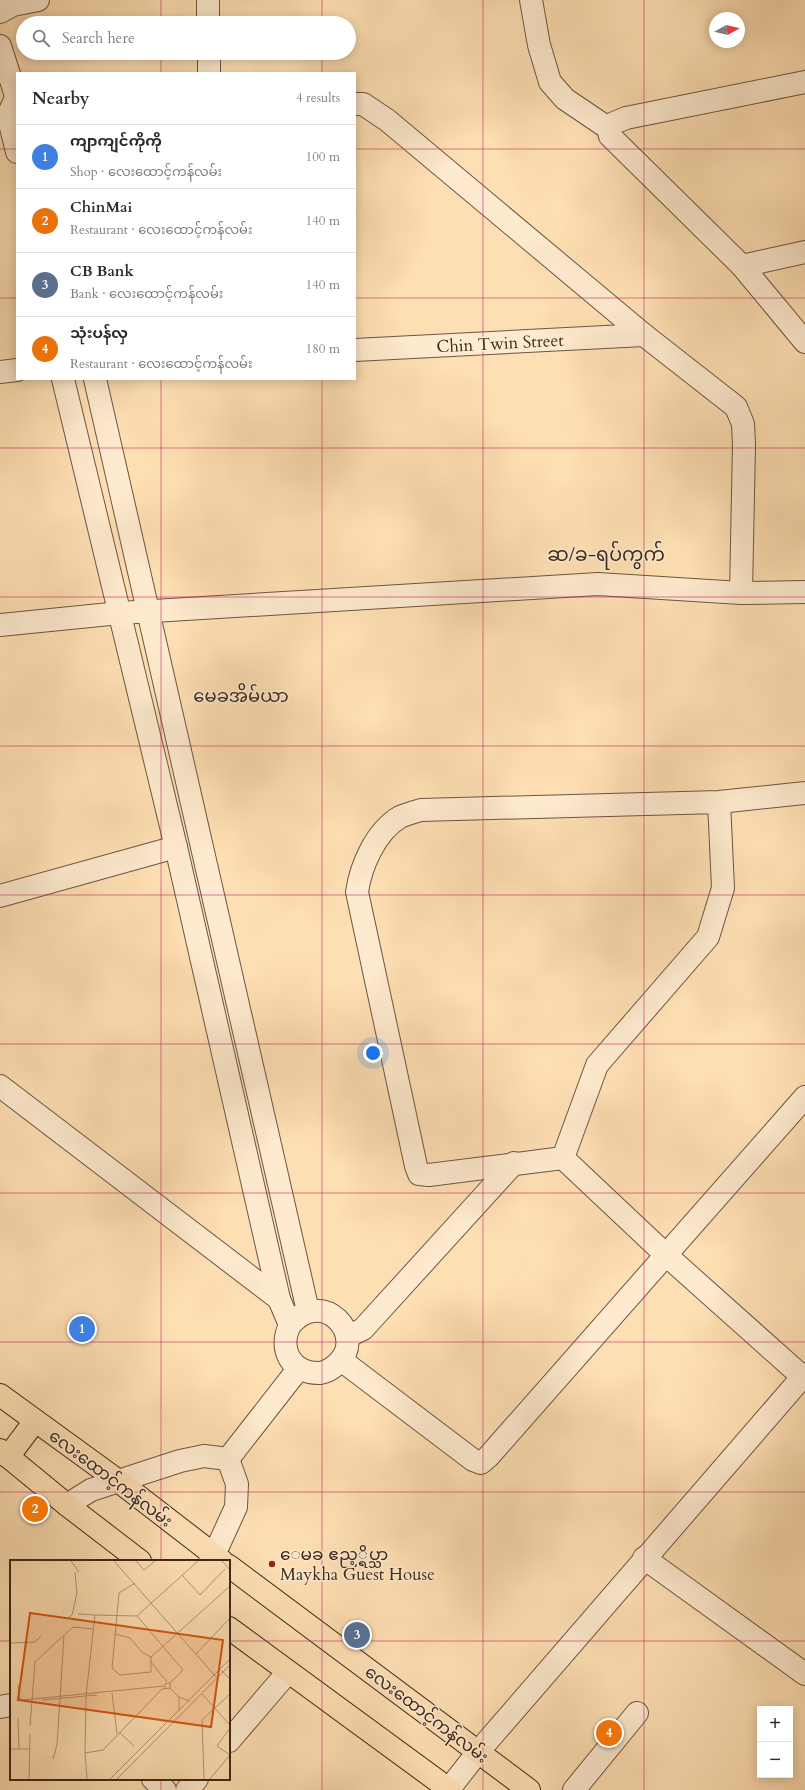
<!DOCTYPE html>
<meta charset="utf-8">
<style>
:root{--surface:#fff;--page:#f7f7f7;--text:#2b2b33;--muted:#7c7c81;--line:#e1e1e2;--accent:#0b8043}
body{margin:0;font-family:Cardo,"Noto Sans Myanmar",serif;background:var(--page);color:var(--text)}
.controls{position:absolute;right:12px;bottom:12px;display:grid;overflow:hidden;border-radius:0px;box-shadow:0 2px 10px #0003}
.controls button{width:36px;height:36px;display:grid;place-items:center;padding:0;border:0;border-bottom:1px solid var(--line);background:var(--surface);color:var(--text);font:20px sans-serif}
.compass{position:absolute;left:709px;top:12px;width:36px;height:36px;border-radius:50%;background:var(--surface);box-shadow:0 2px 10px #0003;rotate:82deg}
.you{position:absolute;left:373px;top:1053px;width:14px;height:14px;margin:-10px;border:3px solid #fff;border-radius:50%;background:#1a73e8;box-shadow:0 0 0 6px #1a73e833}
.badge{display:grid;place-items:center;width:26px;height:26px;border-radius:50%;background:var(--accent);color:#fff;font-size:13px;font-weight:700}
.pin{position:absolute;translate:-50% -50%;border:2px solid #fff;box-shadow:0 1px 4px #0006}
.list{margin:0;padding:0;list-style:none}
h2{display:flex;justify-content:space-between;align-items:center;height:52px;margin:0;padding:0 16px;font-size:17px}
h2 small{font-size:13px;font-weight:400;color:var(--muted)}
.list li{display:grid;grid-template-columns:26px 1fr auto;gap:12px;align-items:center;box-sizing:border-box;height:64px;padding:0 16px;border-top:1px solid var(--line)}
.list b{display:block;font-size:15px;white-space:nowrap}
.list p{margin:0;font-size:13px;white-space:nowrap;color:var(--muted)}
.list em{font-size:13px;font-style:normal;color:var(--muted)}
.icon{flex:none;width:22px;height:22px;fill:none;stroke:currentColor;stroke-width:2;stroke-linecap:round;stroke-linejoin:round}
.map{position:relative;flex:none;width:805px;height:1790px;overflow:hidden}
.search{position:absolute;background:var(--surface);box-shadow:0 2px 10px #0003;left:16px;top:16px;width:340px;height:44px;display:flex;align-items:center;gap:10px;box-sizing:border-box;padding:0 14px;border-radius:22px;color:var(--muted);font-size:15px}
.panel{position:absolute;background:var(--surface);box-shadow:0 2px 10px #0003;left:16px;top:72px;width:340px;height:308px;border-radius:0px}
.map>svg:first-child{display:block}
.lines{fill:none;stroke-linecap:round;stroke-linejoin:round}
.minor-casing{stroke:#6d5542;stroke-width:24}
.major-casing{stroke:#3d271c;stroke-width:24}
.minor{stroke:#feeace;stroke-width:22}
.major{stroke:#fedfb3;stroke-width:22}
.grid{fill:none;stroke:#c2185b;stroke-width:1;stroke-opacity:0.55}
.poi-dot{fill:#8f2418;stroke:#feeace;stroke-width:1.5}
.labels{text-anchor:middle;stroke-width:3;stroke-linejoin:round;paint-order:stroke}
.street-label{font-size:17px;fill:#3d271c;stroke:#feeace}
.poi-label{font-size:17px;fill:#3d271c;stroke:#feeace;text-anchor:start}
.neighbourhood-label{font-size:18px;fill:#3d271c;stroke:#feeace}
.quarter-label{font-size:19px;fill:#3d271c;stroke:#feeace}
.inset-road{fill:none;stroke:#b19577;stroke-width:1}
.view{fill:#d7540e;fill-opacity:0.15;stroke:#d7540e;stroke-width:2}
.inset-edge{fill:none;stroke:#3d271c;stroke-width:2}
</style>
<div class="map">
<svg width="805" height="1790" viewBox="0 0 805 1790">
<rect width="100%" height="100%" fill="#fedfb3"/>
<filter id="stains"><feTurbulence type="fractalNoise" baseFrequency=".005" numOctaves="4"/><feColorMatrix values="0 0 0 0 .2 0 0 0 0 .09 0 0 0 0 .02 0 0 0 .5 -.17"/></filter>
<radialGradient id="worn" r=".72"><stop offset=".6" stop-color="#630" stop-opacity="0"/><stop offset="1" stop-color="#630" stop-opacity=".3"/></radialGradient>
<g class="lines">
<defs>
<g id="minor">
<polyline points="208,0 208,23"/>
<polyline points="531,0 539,45 550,82 565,99 608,128 610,136 742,266"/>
<polyline points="0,12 13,5 38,0"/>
<polyline points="0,46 17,99"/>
<polyline points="209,53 209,73"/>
<polyline points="16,98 8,115 17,152"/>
<polyline points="355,104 363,104 387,120 644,335 736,407 743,424 744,445 741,593"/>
<polyline points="608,128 614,123 626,118 805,82"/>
<polyline points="805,252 742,266 805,342"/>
<polyline points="355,350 644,335"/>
<polyline points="0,372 17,370"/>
<polyline points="63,379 176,847 279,1299"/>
<polyline points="95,379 308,1311"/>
<polyline points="0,625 120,613 598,584 741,593 805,592"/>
<path d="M719 802 723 888 708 937 597 1065 563 1158 429 1175 419 1174 416 1166 357 892C361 865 376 831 400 817 407 814 414 812 421 810L719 802 805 793"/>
<polyline points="0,896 176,847"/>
<path d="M0 1086 279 1299 290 1325C278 1349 291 1374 320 1373 327 1372 333 1368 338 1363 367 1336 323 1286 290 1325"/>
<polyline points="563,1158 666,1255 805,1379"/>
<polyline points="347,1337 363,1329 514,1163"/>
<polyline points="341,1360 473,1460 481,1463 488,1457 805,1097"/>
<polyline points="228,1459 299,1368"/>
<polyline points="67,1505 91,1490 180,1461 204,1456 228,1459 237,1484 236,1507 214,1555 210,1561"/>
<polyline points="644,1558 805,1674"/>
<polyline points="0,1707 11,1705"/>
<polyline points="229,1741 288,1672"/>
<polyline points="153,1779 165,1790"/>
<polyline points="449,1789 478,1752 805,1374"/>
<polyline points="187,1790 197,1779"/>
<polyline points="574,1790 637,1713"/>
</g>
<g id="major">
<polyline points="0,1395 117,1480 222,1561"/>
<polyline points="0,1450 67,1505 140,1561"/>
<polyline points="8,1457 35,1421"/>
<polyline points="229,1566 529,1790"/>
<polyline points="229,1628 450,1790"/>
</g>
</defs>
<use href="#minor" class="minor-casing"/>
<use href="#major" class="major-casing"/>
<use href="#minor" class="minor"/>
<use href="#major" class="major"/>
</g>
<path class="grid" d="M161 0V23M322 0V23M483 0V1790M644 0V1790M161 53V73M322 53V73M0 149H17M355 149H805M0 298H17M355 298H805M161 379V1561M322 379V1790M0 448H805M0 597H805M0 746H805M0 895H805M0 1044H805M0 1193H805M0 1342H805M0 1492H805M0 1641H11M229 1641H805M161 1779V1790"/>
<circle class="poi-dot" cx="272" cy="1564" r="4"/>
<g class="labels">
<g class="street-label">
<text transform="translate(500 343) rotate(-3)" y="6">Chin Twin Street</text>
<text transform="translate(111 1478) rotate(37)" y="6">လေးထောင့်ကန်လမ်း</text>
<text transform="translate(427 1714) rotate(37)" y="6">လေးထောင့်ကန်လမ်း</text>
</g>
<g class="poi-label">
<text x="280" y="1560">ေမခ ဧည့္ရိပ္သာ<tspan x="280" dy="20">Maykha Guest House</tspan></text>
</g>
<g class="neighbourhood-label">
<text x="241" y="702">မေခအိမ်ယာ</text>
</g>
<g class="quarter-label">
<text x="606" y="561">ဆ/ခ-ရပ်ကွက်</text>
</g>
</g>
<g transform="translate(10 1560)">
<rect width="220" height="220" fill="#fedfb3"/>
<path class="inset-road" d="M61 1 69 12M104 1 206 117M126 1 134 10 145 1M212 1 220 10M172 15 190 35 215 9M68 54 85 55 76 136 75 193 77 219M85 55 127 56 173 110 160 123M127 56 188 1M58 58 62 55 67 33 65 12M105 74 120 78 132 92 141 97V112L110 115 102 108 109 33 125 23M0 83 25 82 31 76M186 94 220 58M141 97 220 26M141 102 157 122M211 110 220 119M8 125 9 138 12 140 154 126M160 128 169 137M102 133 107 174M192 134 220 165M32 140 87 135M169 151V137L180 141M8 158 9 189M20 166 25 102 63 67 83 69M109 172 124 186M0 189H19M75 193 93 190 152 129 160 128V123L155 124V128M43 199 47 185 54 75M19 219 20 174M100 219 220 99M107 219 220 105M194 219 192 160 220 134M200 219 220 195 207 186 220 168"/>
<path class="view" d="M20 53 213 80 201 167 8 140Z"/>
<rect width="220" height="220" class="inset-edge"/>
</g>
<rect width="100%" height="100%" filter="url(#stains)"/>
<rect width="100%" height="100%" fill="url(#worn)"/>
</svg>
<div class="controls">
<button>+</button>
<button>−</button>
</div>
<svg class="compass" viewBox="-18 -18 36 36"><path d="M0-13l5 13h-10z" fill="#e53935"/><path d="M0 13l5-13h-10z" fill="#7c7c81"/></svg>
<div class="you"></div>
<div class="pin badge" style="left:82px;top:1329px;background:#3f7fe0">1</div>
<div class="pin badge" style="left:35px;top:1509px;background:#e8710a">2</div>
<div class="pin badge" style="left:357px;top:1635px;background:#5c6f8a">3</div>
<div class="pin badge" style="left:609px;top:1733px;background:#e8710a">4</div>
<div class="search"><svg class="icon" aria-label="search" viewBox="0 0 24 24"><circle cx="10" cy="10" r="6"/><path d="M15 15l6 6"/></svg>Search here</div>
<section class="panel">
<h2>Nearby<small>4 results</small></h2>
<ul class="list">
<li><span class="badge" style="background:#3f7fe0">1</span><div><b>ကျာကျင်ကိုကို</b><p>Shop · လေးထောင့်ကန်လမ်း</p></div><em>100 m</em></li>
<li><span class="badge" style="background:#e8710a">2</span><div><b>ChinMai</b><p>Restaurant · လေးထောင့်ကန်လမ်း</p></div><em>140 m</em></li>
<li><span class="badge" style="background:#5c6f8a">3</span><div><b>CB Bank</b><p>Bank · လေးထောင့်ကန်လမ်း</p></div><em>140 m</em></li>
<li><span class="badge" style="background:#e8710a">4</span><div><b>သုံးပန်လှ</b><p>Restaurant · လေးထောင့်ကန်လမ်း</p></div><em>180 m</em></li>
</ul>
</section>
</div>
